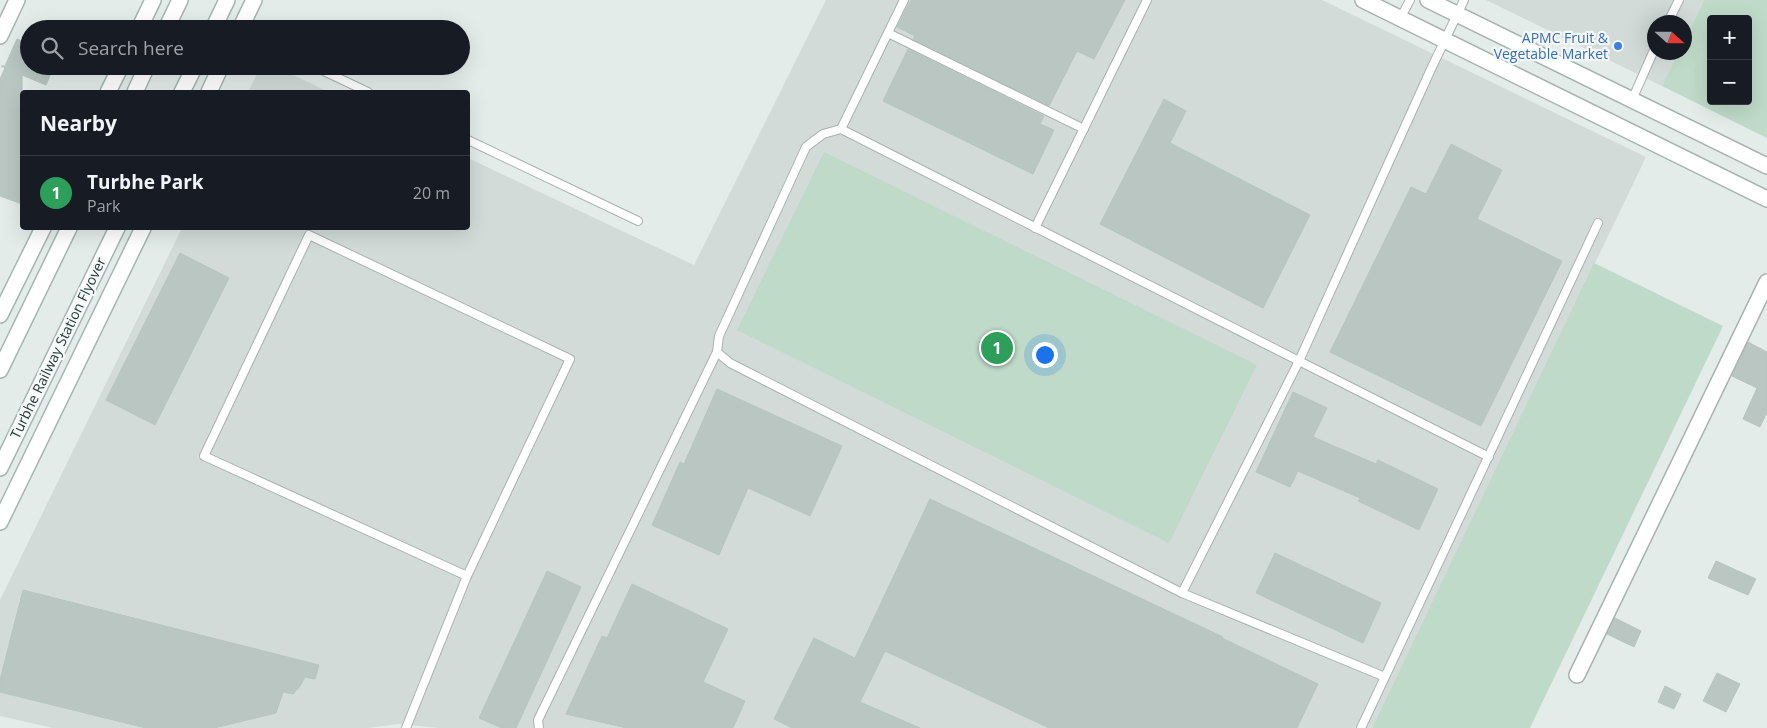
<!DOCTYPE html>
<meta charset="utf-8">
<style>
:root{--surface:#171b24;--page:#20242c;--text:#f1f3f6;--muted:#9ea1a6;--line:#363941;--accent:#0b8043}
body{margin:0;font-family:"Open Sans",sans-serif;background:var(--page);color:var(--text)}
.controls{position:absolute;right:15px;top:15px;display:grid;overflow:hidden;border-radius:5px;box-shadow:0 5px 20px #0002}
.controls button{width:45px;height:45px;display:grid;place-items:center;padding:0;border:0;border-bottom:1px solid var(--line);background:var(--surface);color:var(--text);font:25px sans-serif}
.compass{position:absolute;left:1647px;top:15px;width:45px;height:45px;border-radius:50%;background:var(--surface);box-shadow:0 5px 20px #0002;rotate:111deg}
.you{position:absolute;left:1044px;top:354px;width:18px;height:18px;margin:-12px;border:4px solid #fff;border-radius:50%;background:#1a73e8;box-shadow:0 0 0 8px #1a73e833}
.badge{display:grid;place-items:center;width:32px;height:32px;border-radius:50%;background:var(--accent);color:#fff;font-size:16px;font-weight:700}
.pin{position:absolute;translate:-50% -50%;border:2px solid #fff;box-shadow:0 1px 5px #0006}
.list{margin:0;padding:0;list-style:none}
h2{display:flex;justify-content:space-between;align-items:center;height:65px;margin:0;padding:0 20px;font-size:21px}
h2 small{font-size:16px;font-weight:400;color:var(--muted)}
.list li{display:grid;grid-template-columns:32px 1fr auto;gap:15px;align-items:center;box-sizing:border-box;height:75px;padding:0 20px;border-top:1px solid var(--line)}
.list b{display:block;font-size:19px;white-space:nowrap}
.list p{margin:0;font-size:16px;white-space:nowrap;color:var(--muted)}
.list em{font-size:16px;font-style:normal;color:var(--muted)}
.icon{flex:none;width:28px;height:28px;fill:none;stroke:currentColor;stroke-width:2;stroke-linecap:round;stroke-linejoin:round}
.map{position:relative;flex:none;width:1767px;height:728px;overflow:hidden}
.search{position:absolute;background:var(--surface);box-shadow:0 5px 20px #0002;left:20px;top:20px;width:450px;height:55px;display:flex;align-items:center;gap:12px;box-sizing:border-box;padding:0 18px;border-radius:28px;color:var(--muted);font-size:19px}
.panel{position:absolute;background:var(--surface);box-shadow:0 5px 20px #0002;left:20px;top:90px;width:450px;height:140px;border-radius:5px}
.map>svg:first-child{display:block}
.built{fill:#d2dbd8}
.green{fill:#bfdac9;fill-rule:evenodd}
.building{fill:#b9c6c2;stroke:#b7c5c0}
.lines{fill:none;stroke-linecap:round;stroke-linejoin:round}
.service-casing{stroke:#a7b3b0;stroke-width:10}
.minor-casing{stroke:#a7b3b0;stroke-width:18}
.tertiary-casing{stroke:#a7b3b0;stroke-width:18}
.secondary-casing{stroke:#a3b6b2;stroke-width:18}
.service{stroke:#fff;stroke-width:8}
.minor{stroke:#fff;stroke-width:15}
.tertiary{stroke:#fff;stroke-width:15}
.secondary{stroke:#fff;stroke-width:15}
.shop-dot{fill:#3f7fe0;stroke:#f4f9f7;stroke-width:2}
.labels{text-anchor:middle;stroke-width:4.5;stroke-linejoin:round;paint-order:stroke}
.shop-label{font-size:14px;fill:#366cbe;stroke:#f4f9f7;text-anchor:end}
.street-label{font-size:14px;fill:#253b38;stroke:#f4f9f7}
</style>
<div class="map">
<svg width="1767" height="728" viewBox="0 0 1767 728">
<rect width="100%" height="100%" fill="#e4ece9"/>
<g class="built">
<polygon points="826,0 1322,0 1646,157 1372,728 440,728 398,724 367,728 53,728 0,716 0,600 182,228 468,228 468,158 694,265"/>
<polygon points="1486,0 1704,0 1685,40 1684,22 1654,22 1654,52 1678,53 1662,86"/>
<polygon points="261,66 274,66 329,92 248,92"/>
</g>
<g class="green">
<path d="M1704 0H1767V138L1662 86 1678 53 1684 52 1685 40ZM1711 19H1748V101H1711Z"/>
<polygon points="824,152 1257,365 1169,543 737,330"/>
<polygon points="1594,263 1723,326 1530,728 1372,728"/>
</g>
<g class="building">
<polygon points="911,0 1125,0 1094,59 1077,51 1049,106 913,39 915,36 897,27"/>
<polygon points="17,39 29,44 29,66 54,66 46,85 22,75 22,204 0,196 0,79 5,68 1,66 5,66"/>
<polygon points="908,49 1044,116 1040,124 1054,130 1033,174 883,101"/>
<polygon points="1164,99 1186,111 1170,143 1310,215 1263,308 1100,224"/>
<polygon points="1451,144 1502,170 1477,219 1562,261 1481,426 1330,352 1411,187 1426,194"/>
<polygon points="180,253 229,278 155,425 106,400"/>
<polygon points="1748,342 1767,352 1767,412 1760,427 1743,419 1757,388 1732,376"/>
<polygon points="717,389 842,446 810,516 748,488 719,555 652,525 680,462 684,464"/>
<polygon points="1293,392 1327,408 1313,437 1376,464 1378,460 1438,489 1419,530 1358,501 1360,498 1298,471 1290,487 1256,472"/>
<polygon points="930,499 1223,637 1222,638 1318,684 1297,728 1049,728 885,651 860,702 920,728 792,728 774,719 814,638 855,658"/>
<polygon points="1275,553 1381,603 1363,643 1256,593"/>
<polygon points="1716,561 1756,579 1748,595 1708,578"/>
<polygon points="547,571 581,587 516,728 502,728 479,718"/>
<polygon points="632,584 728,629 703,682 745,701 733,728 627,728 566,714 602,636 607,638"/>
<polygon points="23,590 319,665 315,679 305,677 300,686 293,694 283,692 276,713 214,728 146,728 0,692 0,680"/>
<polygon points="1615,618 1641,631 1634,647 1607,634"/>
<polygon points="1717,673 1740,684 1726,712 1703,701"/>
<polygon points="1665,686 1681,694 1674,709 1658,702"/>
</g>
<g class="lines">
<defs>
<g id="service">
<polyline points="1464,0 1431,69 1299,361 1489,457"/>
<polyline points="1400,19 1410,0"/>
<polyline points="1668,22 1679,0"/>
<polyline points="888,33 1084,129"/>
<polyline points="313,66 368,92"/>
<polyline points="1632,100 1654,50"/>
<polygon points="841,129 1299,361 1182,593 730,363 717,352 719,336 806,147 823,134"/>
<polyline points="841,129 904,0"/>
<polyline points="468,140 638,221"/>
<polyline points="1035,228 1147,0"/>
<polyline points="1182,593 1385,677"/>
<polyline points="406,728 467,576 570,359 309,235 204,456 467,576"/>
<polyline points="539,728 538,720 717,352"/>
<polyline points="1361,728 1598,223"/>
</g>
<g id="minor">
<polyline points="0,36 17,0"/>
<polyline points="1577,675 1767,282"/>
</g>
<g id="tertiary">
<polyline points="1363,0 1767,199"/>
<polyline points="1428,0 1767,166"/>
</g>
<g id="secondary">
<polyline points="139,29 153,0"/>
<polyline points="166,29 180,0"/>
<polyline points="213,29 227,0"/>
<polyline points="240,29 254,0"/>
<polyline points="108,92 121,66"/>
<polyline points="135,92 147,66"/>
<polyline points="182,92 195,66"/>
<polyline points="209,92 221,66"/>
<polyline points="0,315 43,228"/>
<polyline points="0,370 69,228"/>
<polyline points="0,468 117,228"/>
<polyline points="0,522 143,228"/>
</g>
</defs>
<use href="#service" class="service-casing"/>
<use href="#minor" class="minor-casing"/>
<use href="#tertiary" class="tertiary-casing"/>
<use href="#secondary" class="secondary-casing"/>
<use href="#service" class="service"/>
<use href="#minor" class="minor"/>
<use href="#tertiary" class="tertiary"/>
<use href="#secondary" class="secondary"/>
</g>
<circle class="shop-dot" cx="1618" cy="46" r="5"/>
<g class="labels">
<g class="shop-label">
<text x="1608" y="43">APMC Fruit &amp;<tspan x="1608" dy="16">Vegetable Market</tspan></text>
</g>
<g class="street-label">
<text transform="translate(58 348) rotate(-64)" y="5">Turbhe Railway Station Flyover</text>
</g>
</g>
</svg>
<div class="controls">
<button>+</button>
<button>−</button>
</div>
<svg class="compass" viewBox="-18 -18 36 36"><path d="M0-13l5 13h-10z" fill="#e53935"/><path d="M0 13l5-13h-10z" fill="#9ea1a6"/></svg>
<div class="you"></div>
<div class="pin badge" style="left:997px;top:348px;background:#2e9e5b">1</div>
<div class="search"><svg class="icon" aria-label="search" viewBox="0 0 24 24"><circle cx="10" cy="10" r="6"/><path d="M15 15l6 6"/></svg>Search here</div>
<section class="panel">
<h2>Nearby<small></small></h2>
<ul class="list">
<li><span class="badge" style="background:#2e9e5b">1</span><div><b>Turbhe Park</b><p>Park</p></div><em>20 m</em></li>
</ul>
</section>
</div>
